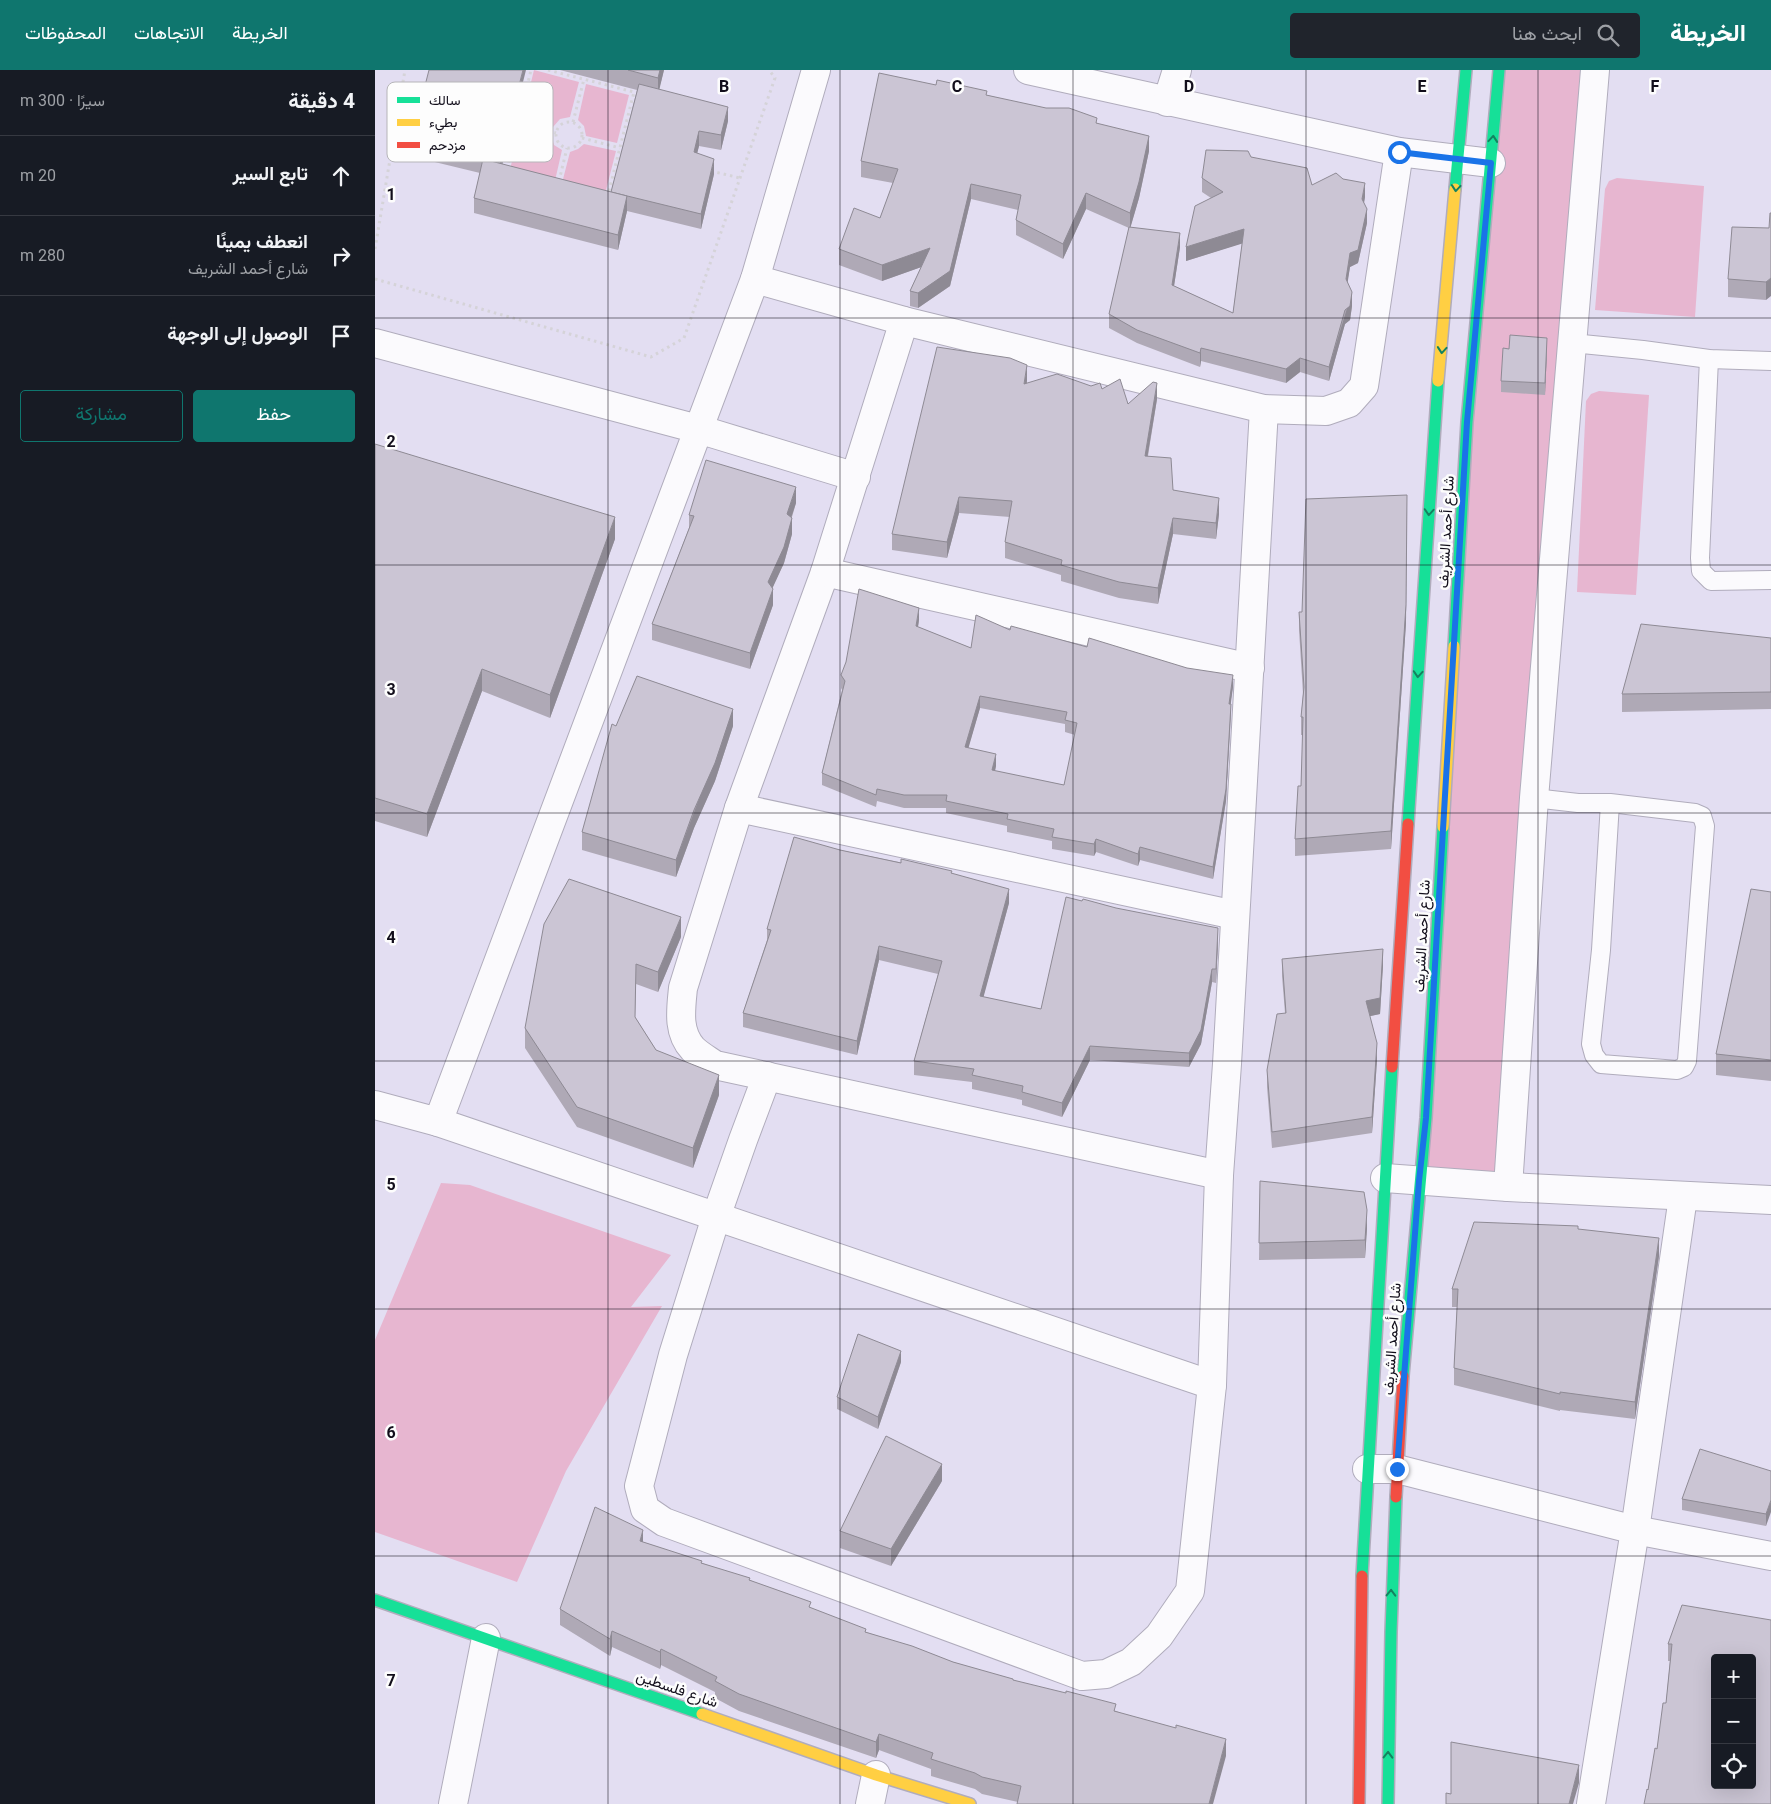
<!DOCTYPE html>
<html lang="ar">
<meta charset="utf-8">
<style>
:root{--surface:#171b24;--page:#20242c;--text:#f1f3f6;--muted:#9ea1a6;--line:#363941;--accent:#0f766e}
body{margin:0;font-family:Roboto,Vazirmatn,sans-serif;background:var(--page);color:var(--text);direction:rtl}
.controls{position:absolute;right:15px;bottom:15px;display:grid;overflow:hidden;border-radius:5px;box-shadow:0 5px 20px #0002}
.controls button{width:45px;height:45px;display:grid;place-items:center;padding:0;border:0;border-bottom:1px solid var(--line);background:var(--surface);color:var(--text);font:25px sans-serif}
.stop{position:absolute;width:15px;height:15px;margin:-11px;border:4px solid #1a73e8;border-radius:50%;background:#fff}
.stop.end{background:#1a73e8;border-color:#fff;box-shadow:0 1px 5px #0008}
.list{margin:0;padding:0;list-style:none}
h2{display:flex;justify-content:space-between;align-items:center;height:65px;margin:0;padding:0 20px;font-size:21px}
h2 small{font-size:16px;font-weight:400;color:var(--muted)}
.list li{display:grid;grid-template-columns:32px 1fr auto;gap:15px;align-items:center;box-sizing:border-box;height:80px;padding:0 20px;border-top:1px solid var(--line)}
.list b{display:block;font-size:19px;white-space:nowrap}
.list p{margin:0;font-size:16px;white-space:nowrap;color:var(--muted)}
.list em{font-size:16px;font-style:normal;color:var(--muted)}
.actions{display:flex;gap:10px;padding:15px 20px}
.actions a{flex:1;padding:11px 0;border:1px solid var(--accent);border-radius:5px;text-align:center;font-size:18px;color:var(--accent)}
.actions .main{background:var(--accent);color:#fff}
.icon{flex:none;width:28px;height:28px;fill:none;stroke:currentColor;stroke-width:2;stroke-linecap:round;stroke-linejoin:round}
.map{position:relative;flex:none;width:1396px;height:1734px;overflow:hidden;direction:ltr}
header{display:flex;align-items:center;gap:30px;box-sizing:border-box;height:70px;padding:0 25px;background:var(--accent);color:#fff}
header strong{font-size:24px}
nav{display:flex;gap:28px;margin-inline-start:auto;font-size:18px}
.search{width:350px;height:45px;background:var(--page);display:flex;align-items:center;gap:12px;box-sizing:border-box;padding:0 18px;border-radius:5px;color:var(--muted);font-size:19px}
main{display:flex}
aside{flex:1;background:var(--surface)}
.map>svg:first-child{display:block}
.green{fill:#e7b6d0}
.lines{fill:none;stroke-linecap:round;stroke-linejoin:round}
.lane-casing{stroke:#b0acbc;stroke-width:20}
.street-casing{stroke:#b0acbc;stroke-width:30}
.fast-casing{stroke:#b0acbc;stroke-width:14}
.slow-casing{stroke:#b0acbc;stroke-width:14}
.jam-casing{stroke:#b0acbc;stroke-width:14}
.path{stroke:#d5d3d8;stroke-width:3;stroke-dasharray:2.5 4;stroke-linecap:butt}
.lane{stroke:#fbfafd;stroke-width:18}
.street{stroke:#fbfafd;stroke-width:28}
.fast{stroke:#16e098;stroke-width:11}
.slow{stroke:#ffcf43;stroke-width:11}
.jam{stroke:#f24e42;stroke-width:11}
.wall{fill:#afa9b6;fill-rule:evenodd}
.shaded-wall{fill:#8e8a94}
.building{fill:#cbc5d4;stroke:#8e8a94;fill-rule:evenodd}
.oneway{stroke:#148260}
.route{stroke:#1a73e8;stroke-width:6}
.grid{fill:none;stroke:#120e1b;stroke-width:1;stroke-opacity:0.55}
.labels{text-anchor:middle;stroke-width:5;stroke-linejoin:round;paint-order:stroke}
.street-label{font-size:15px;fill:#120e1b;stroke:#fdfdfd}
.key{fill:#fdfdfd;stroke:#b6b5b9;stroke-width:1}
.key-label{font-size:14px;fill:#120e1b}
.grid-label{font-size:16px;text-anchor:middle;font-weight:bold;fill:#120e1b;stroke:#fdfdfd;stroke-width:5;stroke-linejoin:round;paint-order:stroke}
</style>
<header>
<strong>الخريطة</strong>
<div class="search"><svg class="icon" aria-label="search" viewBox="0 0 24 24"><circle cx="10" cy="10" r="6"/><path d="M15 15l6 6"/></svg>ابحث هنا</div>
<nav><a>الخريطة</a><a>الاتجاهات</a><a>المحفوظات</a></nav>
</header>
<main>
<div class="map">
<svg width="1396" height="1734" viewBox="0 0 1396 1734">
<rect width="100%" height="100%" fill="#e3def2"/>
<g class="green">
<polygon points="159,0 204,12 195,47 185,49 178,57 147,49"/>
<polygon points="1123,0 1220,0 1133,1117 1045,1111"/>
<polygon points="211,14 254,25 242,73 211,66 209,56 203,50"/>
<polygon points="145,57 176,65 179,75 187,80 179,115 134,104"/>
<polygon points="209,74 241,81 229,128 186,117 195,82 203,79"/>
<polygon points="1242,108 1329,116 1320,247 1220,240 1230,119 1234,111"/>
<polygon points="1224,321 1274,325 1261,525 1202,522 1211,331 1216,324"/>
<polygon points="66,1113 95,1115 296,1185 256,1237 287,1236 191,1401 142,1512 0,1462 0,1270"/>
</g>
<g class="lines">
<defs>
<g id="lane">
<polyline points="1197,273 1268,280 1334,289 1396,291"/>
<polyline points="1334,289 1325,488 1326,501 1336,511 1396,510"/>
<polyline points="1159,728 1203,733 1235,733 1320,743 1327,746 1330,756 1312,991 1309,997 1302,1000 1226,994 1219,985 1216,974 1226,880 1235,733"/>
</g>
<g id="street">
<polyline points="653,0 1024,82 1116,93"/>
<polyline points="792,32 802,0"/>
<polyline points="380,209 529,251 889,339 951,341 974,333 989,316 1024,82"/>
<path d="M529 251 450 502 364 738 308 918C306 939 302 962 318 979 324 985 333 990 340 995L844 1105"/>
<polyline points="0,273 323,359 481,407"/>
<polyline points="450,502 875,598"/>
<polyline points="364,738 860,845"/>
<polyline points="392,1006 368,1070 341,1147 298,1285 264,1416 270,1439 289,1452 707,1606 731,1604 756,1592 784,1566 815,1521 837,1315 844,1105 852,994 889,339"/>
<polyline points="0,1035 63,1052 380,209 441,0"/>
<polyline points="63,1052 837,1315"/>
<polyline points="1010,1108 1133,1117 1396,1130"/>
<polyline points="1133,1117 1159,728 1220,0"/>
<polyline points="992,1399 1022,1399 1260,1460 1396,1486"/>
<polyline points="78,1734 111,1568"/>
<polyline points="495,1734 501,1705"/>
<polyline points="1216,1734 1260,1460 1308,1127"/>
</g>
<g id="fast">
<polyline points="1080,119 1091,0"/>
<polyline points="1079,576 1092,352 1124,0"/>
<polyline points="1033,754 1063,311"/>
<polyline points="1028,1306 1051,1048 1068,757"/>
<polyline points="987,1506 1017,997"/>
<polyline points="0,1530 327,1644"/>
<polyline points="1013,1734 1016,1562 1021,1427"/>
</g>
<g id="slow">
<polyline points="1063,311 1080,119"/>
<polyline points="1068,757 1079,576"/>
<polyline points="327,1644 501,1705 595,1734"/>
</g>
<g id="jam">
<polyline points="1017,997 1033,754"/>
<polyline points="1021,1427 1028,1306"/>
<polyline points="984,1734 987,1506"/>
</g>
</defs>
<use href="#lane" class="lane-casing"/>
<use href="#street" class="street-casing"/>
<use href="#fast" class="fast-casing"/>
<use href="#slow" class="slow-casing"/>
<use href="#jam" class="jam-casing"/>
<g class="path">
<polyline points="173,0 259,22 233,125"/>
<polyline points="26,24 49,30"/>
<circle cx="194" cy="65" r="13"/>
<polyline points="135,52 181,63"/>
<polyline points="198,52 209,9"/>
<polyline points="207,68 245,78"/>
<polyline points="132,99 156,0"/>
<polyline points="336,101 365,108"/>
<polyline points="184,111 192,78"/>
<polyline points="0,179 30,0"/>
<polyline points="0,209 276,287 309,268 400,8 394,0"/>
</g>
<use href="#lane" class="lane"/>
<use href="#street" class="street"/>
<use href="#fast" class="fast"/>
<use href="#slow" class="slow"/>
<use href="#jam" class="jam"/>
</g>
<g class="wall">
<polygon points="185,0 289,0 284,19 353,51 346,80 324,76 322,83 339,104 326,159 252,141 243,180 99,143 99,128 105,103 35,86 35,74 127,94 236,122 262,20"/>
<polygon points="612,25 722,53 774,81 764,128 755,158 805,177 799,216 858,243 867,173 811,191 836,128 827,122 827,108 876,87 937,115 990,127 989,133 992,153 983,193 975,197 972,213 977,236 975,250 970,254 954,311 925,302 911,313 826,291 825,297 762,273 734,258 734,244 754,158 711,139 688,189 641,165 641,150 643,140 596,129 575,216 543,238 535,236 535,221 546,197 507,211 464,195 464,179 505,148 518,113 486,107 486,91"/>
<polygon points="1394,158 1391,230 1353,227 1353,209"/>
<polygon points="1172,280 1170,325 1126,322 1126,311"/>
<polygon points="652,311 652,313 716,316 727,319 753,334 782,329 773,386 798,420 844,444 841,469 798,464 783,534 744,528 686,511 686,505 630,488 630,472 635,447 584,443 572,488 517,480 517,464"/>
<polygon points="0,374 240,469 175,648 107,621 52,767 0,751"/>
<polygon points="421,433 417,447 417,464 409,493 397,518 398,535 375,599 277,570 277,554 314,458 314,445"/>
<polygon points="924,542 1031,553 1016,779 920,786 920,769 926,716 928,665 926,665 926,647 928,624 924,560"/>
<path d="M544 550 543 557 596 578 635 560 858 617 855 634 856 646 851 731 838 809 765 790 763 796 721 782 719 786 677 779V771L632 762V756L571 743V738H529L502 731 501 737 447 715V703L467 620 466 618V605ZM605 638 690 654V662L700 665 689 715 620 701 621 696 593 678Z"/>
<polygon points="1396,568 1396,639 1247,642 1247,624"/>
<polygon points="241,656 358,656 340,711 319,758 301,807 207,780 207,762"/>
<polygon points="465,780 577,803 634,833 608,927 666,939 843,872 841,913 837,912 826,974 814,997 715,990 687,1047 647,1035 647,1030 597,1019 597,1012 539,1005 539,991 563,904 504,890 482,985 368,957 368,943 392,870 392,859"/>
<polygon points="1396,822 1396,1011 1341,1005 1341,984"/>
<polygon points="306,867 283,922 261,914 260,947 281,980 344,1025 318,1098 202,1057 150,978 150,958"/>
<polygon points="907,889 1008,895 1005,944 995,946 1002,990 997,1063 897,1078 892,1017 892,1000 910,943 907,906"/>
<polygon points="885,1111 992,1158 990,1188 884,1190"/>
<polygon points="1203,1159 1284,1186 1260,1349 1185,1340 1185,1341 1079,1315 1079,1298 1082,1237 1077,1237 1077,1219"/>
<polygon points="526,1292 503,1359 462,1339 462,1327"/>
<polygon points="1396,1401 1391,1456 1307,1440 1307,1429"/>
<polygon points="567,1411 516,1496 465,1478 465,1461"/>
<polygon points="268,1472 375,1510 436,1538 491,1562 578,1592 741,1641 851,1686 643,1732 607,1724 600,1719 556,1706 556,1699 504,1680 501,1688 364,1641 340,1628 340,1622 286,1595 285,1599 237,1577 235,1586 185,1555 185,1539"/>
<polygon points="1396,1550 1273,1720 1282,1679 1291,1633 1295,1591 1293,1591 1293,1574"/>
</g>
<g class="shaded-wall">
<polygon points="148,0 151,0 124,108 124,96"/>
<polygon points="285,0 289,0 283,25 283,8"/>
<polygon points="353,37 353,51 346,80 346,65"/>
<polygon points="324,61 324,76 319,96 319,82"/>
<polygon points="774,66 774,81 764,128 755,159 755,143"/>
<polygon points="339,89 339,104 326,159 326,144"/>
<polygon points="990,113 990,127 987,143 987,129"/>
<polygon points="596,114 596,129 575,216 543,238 543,223"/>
<polygon points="711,123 711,139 688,189 688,174"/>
<polygon points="252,126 252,141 243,180 243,165"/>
<polygon points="992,139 992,153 983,193 975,197 971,223 971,209 975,183"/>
<polygon points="869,159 869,173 811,191 811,177"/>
<polygon points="805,163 805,177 797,229 797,215"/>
<polygon points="555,178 555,194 507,211 507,195"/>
<polygon points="1396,208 1396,226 1391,230 1391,212"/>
<polygon points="977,222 977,236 975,250 970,254 954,311 954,297"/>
<polygon points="1172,268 1172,280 1170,325 1170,313"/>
<polygon points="826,278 826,291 825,297 825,283"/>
<polygon points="925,288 925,302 911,313 911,299"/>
<polygon points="652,295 652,311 649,330 649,314"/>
<polygon points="782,313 782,329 770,401 770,386"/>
<polygon points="421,417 421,433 412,460 412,444"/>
<polygon points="1032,425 1031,553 1016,779 1016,761"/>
<polygon points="584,427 584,443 572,488 572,472"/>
<polygon points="844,428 844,444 841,469 841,453"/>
<polygon points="240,447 240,469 175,648 175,625"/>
<polygon points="417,448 417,464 409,493 393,528 393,512"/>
<polygon points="798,448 798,464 783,534 783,518"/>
<polygon points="398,519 398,535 375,599 375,583"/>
<polygon points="544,538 544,550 541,569 541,556"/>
<polygon points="107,599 107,621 52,767 52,744"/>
<polygon points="858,605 858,617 854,647 854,634"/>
<polygon points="605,626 605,638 590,690 590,677"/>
<polygon points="856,634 851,731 838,809 838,797"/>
<polygon points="358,639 358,656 340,711 319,758 301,807 301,790"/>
<polygon points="621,684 621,696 617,713 617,700"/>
<polygon points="721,769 721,782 719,786 719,774"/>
<polygon points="765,777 765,790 763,796 763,784"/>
<polygon points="634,819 634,833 605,940 605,926"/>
<polygon points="306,847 306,867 283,922 283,902"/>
<polygon points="843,858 843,872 841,913 841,899"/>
<polygon points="504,876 504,890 482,985 482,971"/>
<polygon points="1008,879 1008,895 1005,944 991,947 991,931"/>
<polygon points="837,899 837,912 826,974 814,997 814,983"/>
<polygon points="1002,973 1002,990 997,1063 997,1047"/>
<polygon points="715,976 715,990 687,1047 687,1033"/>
<polygon points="344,1005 344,1025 318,1098 318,1078"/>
<polygon points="992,1140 992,1158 990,1188 990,1170"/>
<polygon points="1284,1168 1284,1186 1260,1349 1260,1332"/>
<polygon points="526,1281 526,1292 503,1359 503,1347"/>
<polygon points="567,1394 567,1411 516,1496 516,1479"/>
<polygon points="1396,1430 1396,1442 1391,1456 1391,1444"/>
<polygon points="268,1460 268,1477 265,1471"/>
<polygon points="237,1561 237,1577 235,1586 235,1569"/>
<polygon points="286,1579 286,1595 285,1599 285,1582"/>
<polygon points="504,1664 504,1680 501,1688 501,1672"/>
<polygon points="851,1669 851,1686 838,1734 834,1734"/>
<polygon points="1204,1695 1204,1713 1198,1734 1194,1734"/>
</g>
<g class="building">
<polygon points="54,0 148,0 124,93 108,89 107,92 35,74"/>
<polygon points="253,0 285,0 283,8"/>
<polygon points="504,3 561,15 562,10 612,21 611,25 671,38 694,38 722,48 721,53 774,66 764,112 755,143 711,123 688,174 641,150 646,125 596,114 575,201 543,223 535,221 555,178 507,195 464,179 479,138 505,148 523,99 486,91"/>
<polygon points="264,14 353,37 346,65 324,61 319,82 339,89 326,144 236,122"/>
<polygon points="831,80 873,81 876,87 932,98 937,115 961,103 968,109 990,113 987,129 992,139 983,180 975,183 971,209 977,222 975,236 970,240 954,297 925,288 911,299 826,278 825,283 762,260 734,244 754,157 805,163 797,215 858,243 869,159 811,177 820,136 848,122 827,108"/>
<polygon points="108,89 252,126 243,165 99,128"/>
<polygon points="1395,143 1396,143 1396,208 1391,212 1353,209 1357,157 1394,158"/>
<polygon points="1135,265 1172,268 1170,313 1126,311 1128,278 1134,279"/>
<polygon points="562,277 635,288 652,295 649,314 682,304 716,316 725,313 727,319 745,309 753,334 778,312 782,313 770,386 796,388 798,420 844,428 841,453 798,448 783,518 744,512 686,495 687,490 630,472 637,431 584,427 572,472 517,464"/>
<polygon points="0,374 240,447 175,625 107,599 52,744 0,728"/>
<polygon points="331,390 421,417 412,444 417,448 409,477 393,512 398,519 375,583 277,554 319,446 314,445"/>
<polygon points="1032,425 1031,535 1016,761 920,769 923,716 926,716 928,647 926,647 929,617 924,542 927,542 931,429"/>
<path d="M484 519 544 538 541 556 596 578 601 545 635 560 636 556 712 577 714 568 812 598 858 605 854 634H856L851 719 838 797 765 777 763 784 721 769 719 774 677 767 679 759 632 749 633 744 571 731 572 725H529L502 719 501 725 447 703 470 611 466 605 471 592ZM605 626 692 642 690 650 702 653 689 715 617 700 621 684 590 677Z"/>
<polygon points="1266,554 1396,568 1396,622 1247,624"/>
<polygon points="262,606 358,639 340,693 319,740 301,790 207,762 237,654 241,656"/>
<polygon points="419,767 465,780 526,793 526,789 577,801 576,803 634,819 605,926 666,939 691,827 707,831 708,829 741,838 843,858 841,899 837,899 826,960 814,983 715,976 687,1033 647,1022 648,1016 597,1005 599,999 539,991 567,891 504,876 482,971 368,943 396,860 392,859"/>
<polygon points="194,809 306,847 283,902 261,894 260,947 281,980 344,1005 318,1078 202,1037 150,958 169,854"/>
<polygon points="1376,819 1396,822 1396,990 1341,984"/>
<polygon points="1008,879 1005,928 991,931 1002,973 997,1047 897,1062 892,1000 902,944 911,943 907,889"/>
<polygon points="885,1111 989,1122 992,1140 990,1170 884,1173"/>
<polygon points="1099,1152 1203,1156 1203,1159 1284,1168 1260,1332 1185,1322 1185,1324 1079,1298 1083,1219 1077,1219"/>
<polygon points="483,1264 526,1281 503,1347 462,1327"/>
<polygon points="511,1366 567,1394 516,1479 465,1461"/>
<polygon points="1325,1379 1396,1401 1396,1430 1391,1444 1307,1429"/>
<polygon points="220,1437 268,1460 265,1471 327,1491 326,1493 375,1508 374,1510 436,1532 434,1537 491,1559 490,1562 537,1576 578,1592 638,1609 638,1610 691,1623 691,1621 741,1634 739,1641 801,1658 801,1655 851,1669 834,1734 642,1734 646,1716 607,1707 600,1703 556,1689 558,1683 504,1664 501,1672 364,1624 340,1611 342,1607 286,1579 285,1582 237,1561 235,1569 185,1539"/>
<path d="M1307 1535 1396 1550V1734H1269L1272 1719 1273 1720 1280 1678 1282 1679 1288 1633H1291L1297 1574H1293ZM1340 1588H1377V1715H1340Z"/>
<polygon points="1076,1672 1204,1695 1194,1734 1071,1734 1071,1723 1076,1724"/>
</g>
<defs><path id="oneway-chevron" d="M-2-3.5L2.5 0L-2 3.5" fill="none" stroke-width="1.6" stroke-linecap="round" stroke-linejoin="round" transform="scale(1.25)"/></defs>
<g class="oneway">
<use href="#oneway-chevron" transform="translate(1118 69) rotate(-85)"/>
<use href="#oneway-chevron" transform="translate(1081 118) rotate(95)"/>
<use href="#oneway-chevron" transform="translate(1067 280) rotate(95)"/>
<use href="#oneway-chevron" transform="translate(1054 442) rotate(94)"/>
<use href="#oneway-chevron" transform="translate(1043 604) rotate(94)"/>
<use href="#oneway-chevron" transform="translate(1016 1523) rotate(-89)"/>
<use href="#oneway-chevron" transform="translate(1013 1685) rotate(-89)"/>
</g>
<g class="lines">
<polyline class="route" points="1022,1399 1044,1111 1051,1048 1092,352 1116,93 1024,82"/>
</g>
<path class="grid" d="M233 0V1734M465 0V1734M698 0V1734M931 0V1734M1163 0V1734M0 248H1396M0 495H1396M0 743H1396M0 991H1396M0 1239H1396M0 1486H1396"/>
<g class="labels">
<g class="street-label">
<text transform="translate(1071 462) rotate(-87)" y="5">شارع أحمد الشريف</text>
<text transform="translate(1047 866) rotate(-87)" y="5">شارع أحمد الشريف</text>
<text transform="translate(1017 1269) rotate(-86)" y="5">شارع أحمد الشريف</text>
<text transform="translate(302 1619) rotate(19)" y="5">شارع فلسطين</text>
</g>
</g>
<rect x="12" y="12" width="166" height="80" rx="8" class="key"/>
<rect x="22" y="27" width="23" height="6" fill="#16e098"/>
<rect x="22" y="49" width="23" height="7" fill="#ffcf43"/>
<rect x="22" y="72" width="23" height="6" fill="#f24e42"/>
<g class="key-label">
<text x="54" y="35">سالك</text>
<text x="54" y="57">بطيء</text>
<text x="54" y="80">مزدحم</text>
</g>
<g class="grid-label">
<text x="349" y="22">B</text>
<text x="582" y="22">C</text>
<text x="814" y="22">D</text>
<text x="1047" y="22">E</text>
<text x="1280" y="22">F</text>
<text x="16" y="130">1</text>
<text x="16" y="377">2</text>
<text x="16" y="625">3</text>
<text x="16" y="873">4</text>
<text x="16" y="1120">5</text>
<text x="16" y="1368">6</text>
<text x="16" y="1616">7</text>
</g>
</svg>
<div class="controls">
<button>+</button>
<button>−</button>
<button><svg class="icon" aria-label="locate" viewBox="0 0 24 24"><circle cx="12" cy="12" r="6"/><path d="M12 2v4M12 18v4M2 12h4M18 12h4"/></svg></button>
</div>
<div class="stop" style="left:1024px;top:82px"></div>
<div class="stop end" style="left:1022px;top:1399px"></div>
</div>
<aside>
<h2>4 دقيقة<small>سيرًا · 300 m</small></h2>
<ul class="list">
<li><svg class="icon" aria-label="ahead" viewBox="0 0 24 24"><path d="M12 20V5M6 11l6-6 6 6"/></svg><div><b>تابع السير</b></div><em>20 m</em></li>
<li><svg class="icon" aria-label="right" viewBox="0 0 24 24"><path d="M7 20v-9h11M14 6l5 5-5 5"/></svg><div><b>انعطف يمينًا</b><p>شارع أحمد الشريف</p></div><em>280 m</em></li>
<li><svg class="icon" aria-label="arrive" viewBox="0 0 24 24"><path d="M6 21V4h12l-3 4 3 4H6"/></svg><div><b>الوصول إلى الوجهة</b></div></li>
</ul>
<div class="actions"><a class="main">حفظ</a><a>مشاركة</a></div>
</aside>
</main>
